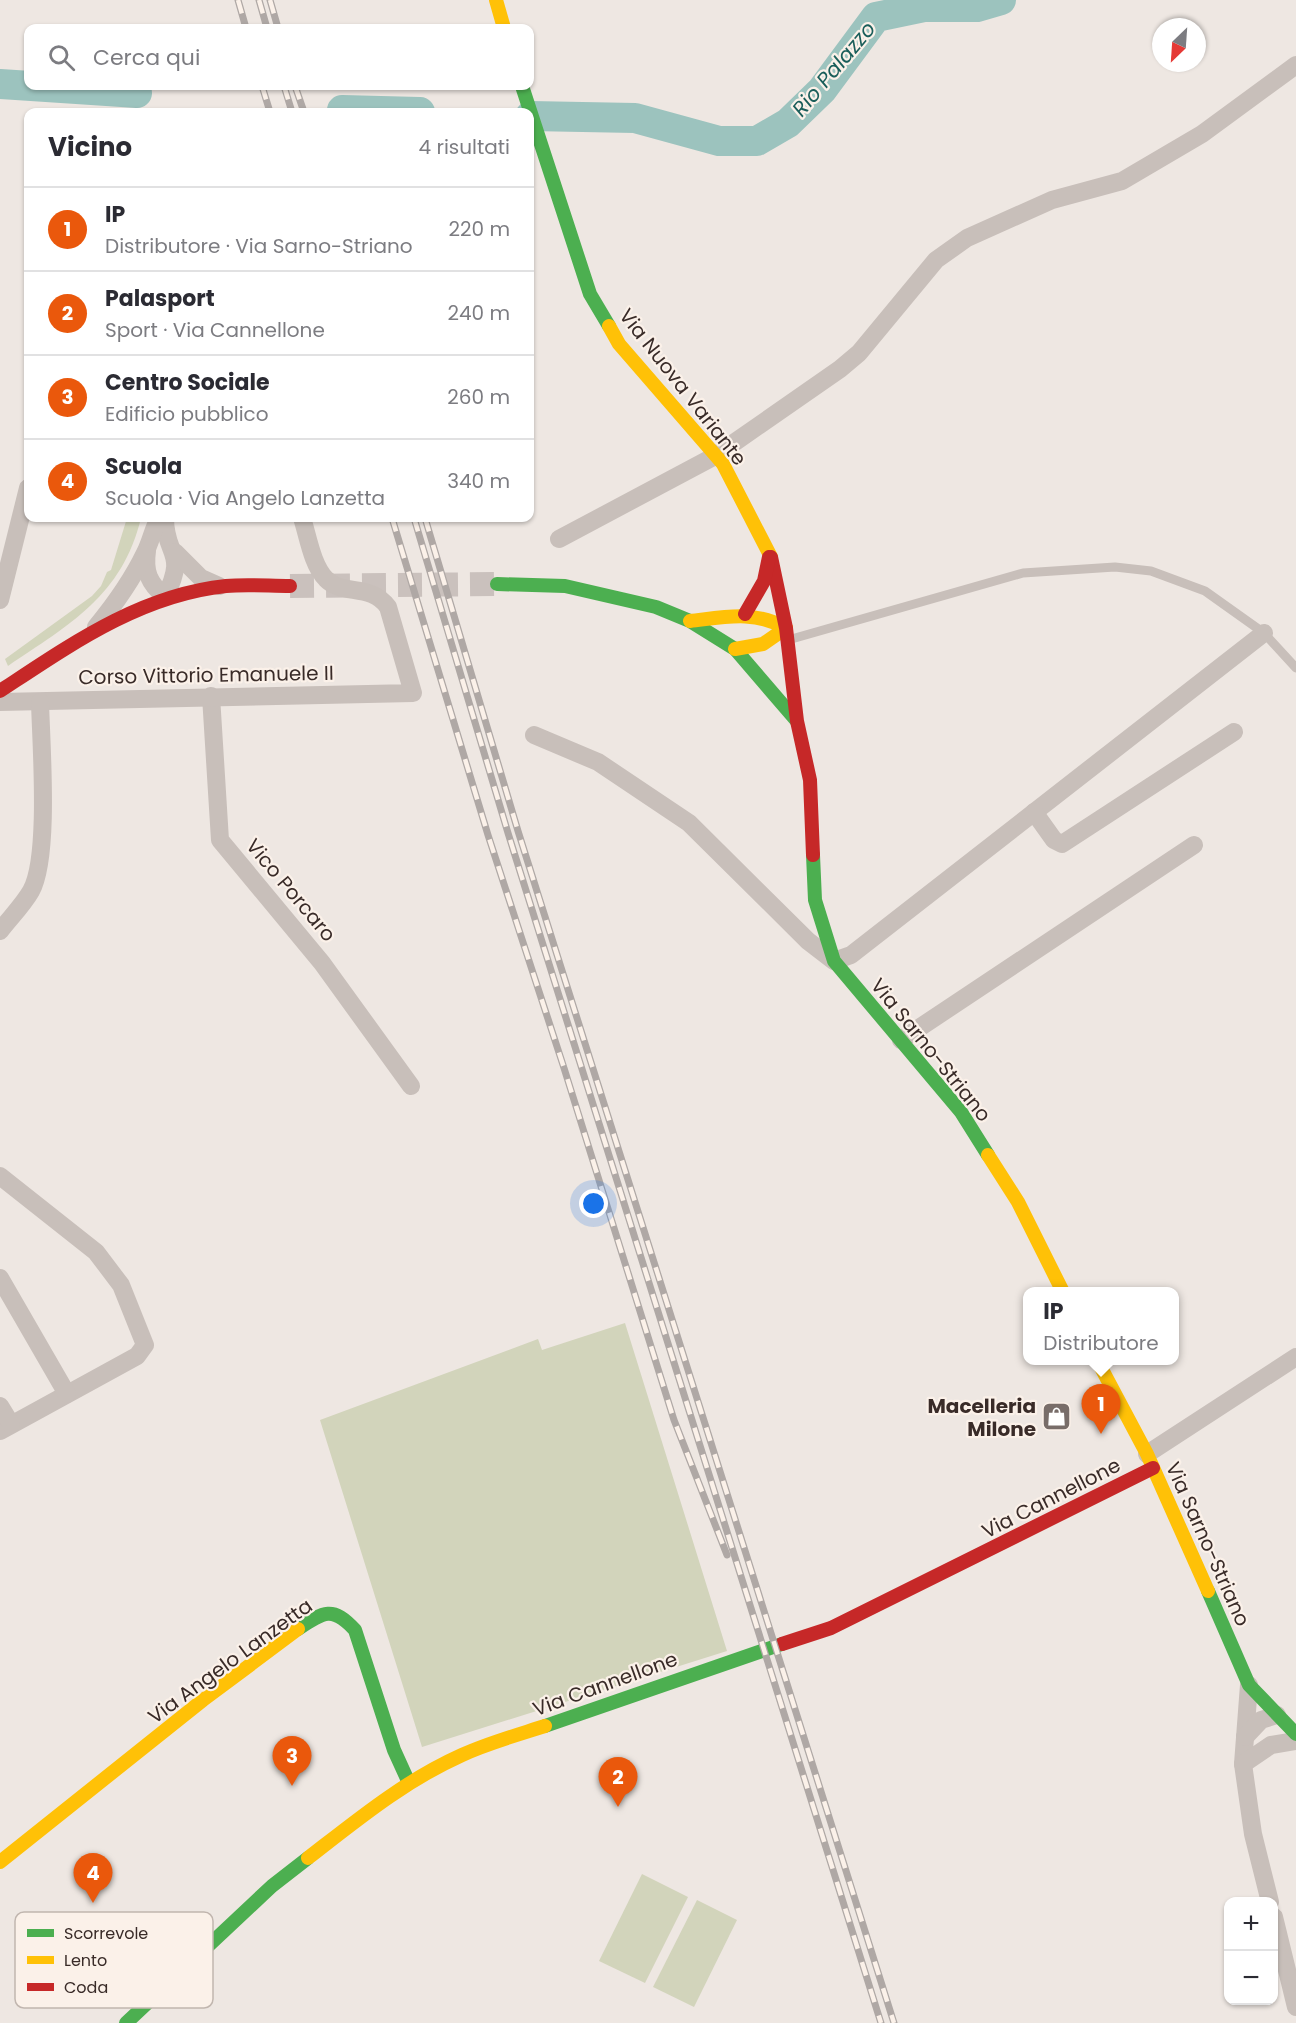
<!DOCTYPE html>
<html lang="it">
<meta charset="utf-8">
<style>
:root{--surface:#fff;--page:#f2f2f3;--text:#2b2b33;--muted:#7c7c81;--line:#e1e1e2;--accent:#ea580c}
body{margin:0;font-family:Poppins,sans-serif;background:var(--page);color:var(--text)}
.controls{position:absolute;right:18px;bottom:18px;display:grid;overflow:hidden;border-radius:12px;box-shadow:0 2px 4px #0004}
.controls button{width:54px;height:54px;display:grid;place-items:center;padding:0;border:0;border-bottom:2px solid var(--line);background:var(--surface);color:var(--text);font:30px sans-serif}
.compass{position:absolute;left:1152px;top:18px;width:54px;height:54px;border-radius:50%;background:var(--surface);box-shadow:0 2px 4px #0004;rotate:205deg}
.you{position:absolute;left:594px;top:1204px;width:21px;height:21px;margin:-15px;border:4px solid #fff;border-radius:50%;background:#1a73e8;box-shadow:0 0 0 9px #1a73e833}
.badge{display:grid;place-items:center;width:39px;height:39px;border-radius:50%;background:var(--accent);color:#fff;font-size:20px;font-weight:700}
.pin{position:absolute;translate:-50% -50px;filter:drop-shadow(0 2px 3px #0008)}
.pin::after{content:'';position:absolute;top:32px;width:21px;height:18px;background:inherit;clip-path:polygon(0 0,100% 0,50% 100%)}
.popup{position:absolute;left:1023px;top:1287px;width:156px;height:78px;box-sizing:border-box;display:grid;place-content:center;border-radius:12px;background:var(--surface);filter:drop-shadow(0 2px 4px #0005);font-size:20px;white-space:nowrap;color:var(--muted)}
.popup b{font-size:22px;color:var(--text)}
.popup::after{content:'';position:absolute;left:50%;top:100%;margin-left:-12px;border:12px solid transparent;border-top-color:var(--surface)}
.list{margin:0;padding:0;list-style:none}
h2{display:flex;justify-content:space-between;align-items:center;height:78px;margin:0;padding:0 24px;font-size:26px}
h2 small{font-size:20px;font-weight:400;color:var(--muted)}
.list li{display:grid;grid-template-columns:39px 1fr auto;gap:18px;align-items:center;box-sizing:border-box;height:84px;padding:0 24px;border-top:2px solid var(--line)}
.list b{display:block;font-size:22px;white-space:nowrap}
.list p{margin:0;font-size:20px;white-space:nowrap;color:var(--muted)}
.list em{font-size:20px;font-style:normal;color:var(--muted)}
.icon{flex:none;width:33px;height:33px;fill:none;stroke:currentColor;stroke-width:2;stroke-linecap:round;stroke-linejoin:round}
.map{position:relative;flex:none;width:1296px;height:2023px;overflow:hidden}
.search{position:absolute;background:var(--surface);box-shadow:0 2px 4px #0004;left:24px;top:24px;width:510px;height:66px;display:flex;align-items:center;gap:15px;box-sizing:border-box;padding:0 21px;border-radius:12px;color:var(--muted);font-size:22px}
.panel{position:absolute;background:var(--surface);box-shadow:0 2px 4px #0004;left:24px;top:108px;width:510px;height:414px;border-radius:12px}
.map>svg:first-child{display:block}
.grass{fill:#d2d4bb}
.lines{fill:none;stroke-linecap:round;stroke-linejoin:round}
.river{stroke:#9cc3be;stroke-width:30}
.secondary-tunnel{stroke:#cac1bd;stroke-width:24;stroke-dasharray:24 12;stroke-linecap:butt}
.lane{stroke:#c8bfba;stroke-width:9}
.street{stroke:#c8bfba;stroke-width:18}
.fast{stroke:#4caf50;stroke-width:14}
.slow{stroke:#ffc107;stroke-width:14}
.jam{stroke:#c62828;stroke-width:14}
.rail-casing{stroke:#afa8a5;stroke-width:7}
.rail{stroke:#fbf1e9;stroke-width:4.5;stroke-dasharray:14;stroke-linecap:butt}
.labels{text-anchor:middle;stroke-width:4.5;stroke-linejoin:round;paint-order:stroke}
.street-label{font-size:20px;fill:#392b28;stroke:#fbf1e9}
.poi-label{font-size:20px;font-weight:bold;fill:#392b28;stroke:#fbf1e9;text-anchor:end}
.water-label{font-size:21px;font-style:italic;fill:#1a5e5a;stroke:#fbf1e9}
.key{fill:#fbf1e9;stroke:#c1b6af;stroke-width:1.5}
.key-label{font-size:16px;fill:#392b28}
</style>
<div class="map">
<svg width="1296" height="2023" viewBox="0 0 1296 2023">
<rect width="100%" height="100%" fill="#eee7e2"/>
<g class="grass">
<path d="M127 518H141C122 596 70 624 8 666L5 659 92 596 101 586 107 572 111 570Z"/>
<polygon points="625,1323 727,1651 422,1747 320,1420 538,1339 542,1350"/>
<polygon points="642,1874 688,1897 645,1983 599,1961"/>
<polygon points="697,1900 737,1920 694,2007 653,1987"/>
</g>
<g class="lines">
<g class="river">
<polyline points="0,84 137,93"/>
<polyline points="342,110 420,112"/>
<polyline points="530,116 635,118 719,141 757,141 788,123 822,90 876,17 924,7 977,7 1001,0"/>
</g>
<polyline class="secondary-tunnel" points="290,586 497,584"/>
<polyline class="lane" points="788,640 1023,573 1115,567 1151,571 1205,591 1264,633 1296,668"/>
<g class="street">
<polyline points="559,539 715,456 840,369 859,353 936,260 967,238 1052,200 1122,181 1202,134 1296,65"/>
<path d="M147 551C144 572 149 583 165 597 188 551 165 557 165 518"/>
<polyline points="175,552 201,578 219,586"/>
<polyline points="0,600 28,488"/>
<path d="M96 627C115 604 132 580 145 553 151 541 153 529 159 518"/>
<polyline points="211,696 220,840 322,963 411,1086"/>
<path d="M0 702 413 693 388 607C371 583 342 596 326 579 312 565 308 536 302 518"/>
<polyline points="534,735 598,762 689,823 808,941 834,961 851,955 1264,633"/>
<polyline points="1034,812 1054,840 1062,844 1234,732"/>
<path d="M0 931C10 918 23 905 31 891 50 857 41 744 40 702"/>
<polyline points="901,1040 1194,845"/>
<polyline points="0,1176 96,1252 121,1285 145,1345 137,1356 0,1431"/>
<polyline points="0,1278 67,1394"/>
<polyline points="0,1406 11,1424"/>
<polyline points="1147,1454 1296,1357"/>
<polyline points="1249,1685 1243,1764 1253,1834 1270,1902"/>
<polyline points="1245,1737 1261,1720 1277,1715"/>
<polyline points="1243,1764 1271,1745 1296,1741"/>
<polyline points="1274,1917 1296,2007"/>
</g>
<g class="fast">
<polyline points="522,86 590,294 609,326"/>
<polyline points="497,584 565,586 656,607 690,621 735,649 796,720"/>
<polyline points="813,855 815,900 834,961 961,1112 988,1155"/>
<polyline points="1208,1591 1249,1685 1296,1734"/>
<path d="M298 1629C324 1611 333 1606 355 1630L394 1750 409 1783"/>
<polyline points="545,1726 782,1644"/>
<polyline points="126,2023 272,1886 308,1858"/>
</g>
<g class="slow">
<polyline points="496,0 504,28"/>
<polyline points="609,326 619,344 723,464 771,557"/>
<path d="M690 621C725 617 754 610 786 628"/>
<polyline points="735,649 763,644 786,628"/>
<polyline points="988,1155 1018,1202 1063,1292"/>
<polyline points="1097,1360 1147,1454 1208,1591"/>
<path d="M308 1858C357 1820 404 1781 462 1755 488 1743 517 1735 545 1726"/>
<polyline points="0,1862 203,1700 298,1629"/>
</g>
<g class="jam">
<polyline points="771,557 786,628 797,721 810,780 813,855"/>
<polyline points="745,614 764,581 769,557"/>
<path d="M0 691C70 645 140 595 226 586 247 584 269 586 290 586"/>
<polyline points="782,1644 831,1628 1153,1468"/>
</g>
<defs>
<g id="rail">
<polyline points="238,0 246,28"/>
<polyline points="259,0 267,28"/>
<polyline points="270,0 278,28"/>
<polyline points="262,86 270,112"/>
<polyline points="284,86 292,112"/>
<polyline points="295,86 304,112"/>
<polyline points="392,518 488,835 564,1068 674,1420 727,1555"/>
<polyline points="414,518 508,833 881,2023"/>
<polyline points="425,518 518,831 894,2023"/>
</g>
</defs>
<use href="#rail" class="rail-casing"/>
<use href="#rail" class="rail"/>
</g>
<defs>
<symbol id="shop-square" viewBox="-11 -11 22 22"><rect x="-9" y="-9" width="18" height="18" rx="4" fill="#786d69" stroke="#fbf1e9"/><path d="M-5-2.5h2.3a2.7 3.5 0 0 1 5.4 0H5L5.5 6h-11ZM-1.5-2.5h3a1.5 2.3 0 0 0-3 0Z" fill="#fff"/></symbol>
</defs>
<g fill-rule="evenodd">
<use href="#shop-square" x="1040" y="1400" width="33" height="33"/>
</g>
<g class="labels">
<g class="street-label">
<text transform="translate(683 387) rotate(52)" y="7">Via Nuova Variante</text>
<text transform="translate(206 675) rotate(-1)" y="7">Corso Vittorio Emanuele II</text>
<text transform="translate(291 890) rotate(50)" y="7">Vico Porcaro</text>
<text transform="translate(931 1050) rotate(51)" y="7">Via Sarno-Striano</text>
<text transform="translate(1051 1498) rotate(-27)" y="7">Via Cannellone</text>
<text transform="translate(1208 1544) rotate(66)" y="7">Via Sarno-Striano</text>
<text transform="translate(230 1661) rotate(-36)" y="7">Via Angelo Lanzetta</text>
<text transform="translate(605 1684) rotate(-20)" y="7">Via Cannellone</text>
</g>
<g class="poi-label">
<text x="1036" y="1413">Macelleria<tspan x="1036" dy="23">Milone</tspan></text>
</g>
<g class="water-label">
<text transform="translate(834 69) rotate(-50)" y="7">Rio Palazzo</text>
</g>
</g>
<rect x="15" y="1912" width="198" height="96" rx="9" class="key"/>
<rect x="27" y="1929" width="27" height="8" fill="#4caf50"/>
<rect x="27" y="1956" width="27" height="8" fill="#ffc107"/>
<rect x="27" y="1983" width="27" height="8" fill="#c62828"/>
<g class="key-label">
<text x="64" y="1939">Scorrevole</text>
<text x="64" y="1966">Lento</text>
<text x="64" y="1993">Coda</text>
</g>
</svg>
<div class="controls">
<button>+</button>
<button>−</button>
</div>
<svg class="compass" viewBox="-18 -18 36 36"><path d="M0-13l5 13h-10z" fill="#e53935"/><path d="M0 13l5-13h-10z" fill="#7c7c81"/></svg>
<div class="you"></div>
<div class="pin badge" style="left:1101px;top:1434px">1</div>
<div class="popup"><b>IP</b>Distributore</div>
<div class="pin badge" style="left:618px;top:1807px">2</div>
<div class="pin badge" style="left:292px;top:1786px">3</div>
<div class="pin badge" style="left:93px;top:1903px">4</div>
<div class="search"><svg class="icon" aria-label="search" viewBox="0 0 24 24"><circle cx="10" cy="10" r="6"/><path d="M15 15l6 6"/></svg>Cerca qui</div>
<section class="panel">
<h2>Vicino<small>4 risultati</small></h2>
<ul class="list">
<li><span class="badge">1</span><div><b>IP</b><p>Distributore · Via Sarno-Striano</p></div><em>220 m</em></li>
<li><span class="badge">2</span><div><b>Palasport</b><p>Sport · Via Cannellone</p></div><em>240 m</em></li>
<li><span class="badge">3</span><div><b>Centro Sociale</b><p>Edificio pubblico</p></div><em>260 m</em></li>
<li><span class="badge">4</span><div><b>Scuola</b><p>Scuola · Via Angelo Lanzetta</p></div><em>340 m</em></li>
</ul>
</section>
</div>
